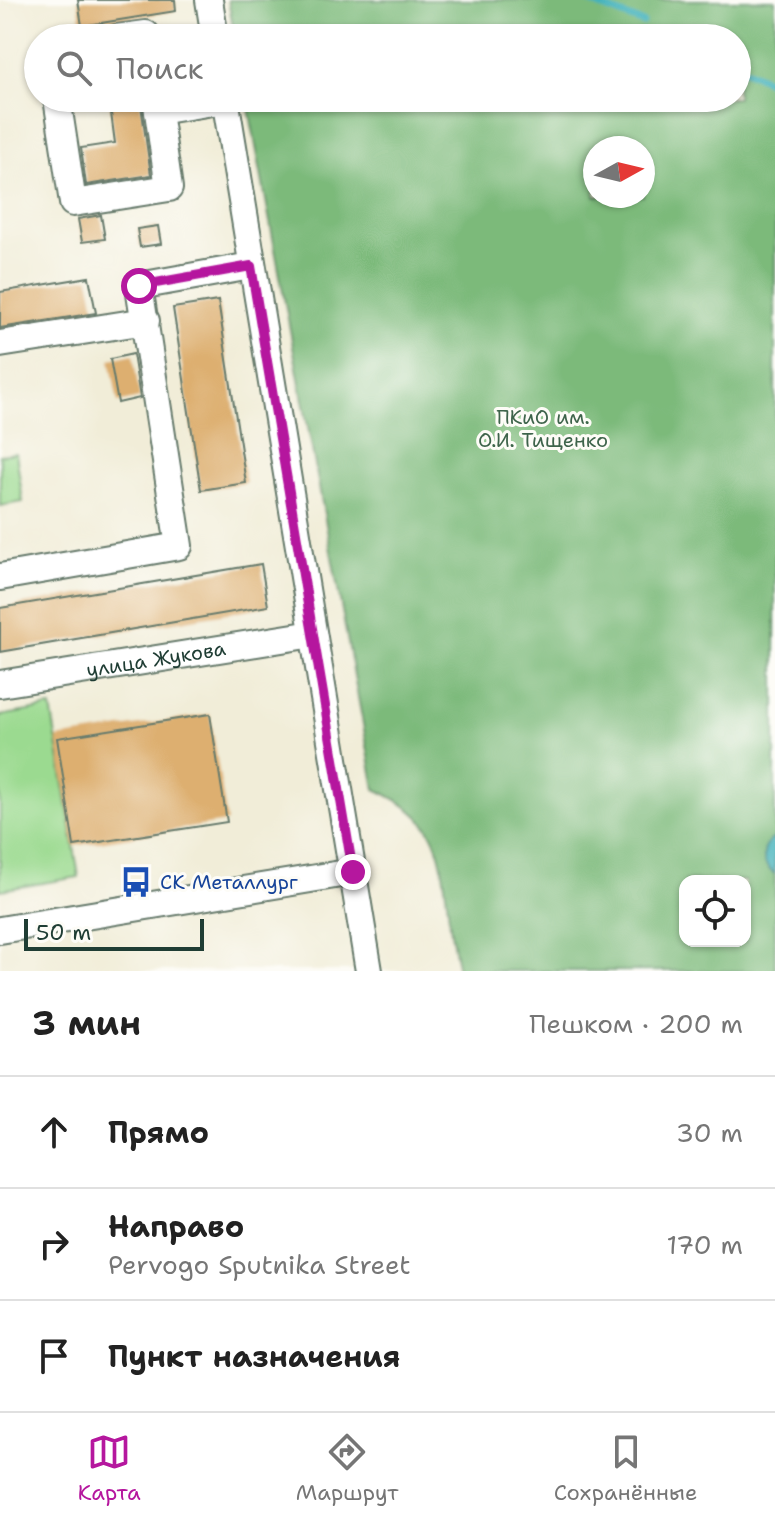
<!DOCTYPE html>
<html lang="ru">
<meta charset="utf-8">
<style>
:root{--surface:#fff;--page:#f2f2f2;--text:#222;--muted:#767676;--line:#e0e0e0;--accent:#b5179e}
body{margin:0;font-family:"Shantell Sans",sans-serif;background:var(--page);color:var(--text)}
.controls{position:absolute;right:24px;bottom:24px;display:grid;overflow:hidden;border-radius:16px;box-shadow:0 2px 6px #0004}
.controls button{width:72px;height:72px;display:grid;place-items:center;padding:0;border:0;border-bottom:2px solid var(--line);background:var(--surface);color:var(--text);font:40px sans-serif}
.compass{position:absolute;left:583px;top:136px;width:72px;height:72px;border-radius:50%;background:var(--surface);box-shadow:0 2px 6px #0004;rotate:82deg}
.scale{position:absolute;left:24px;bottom:20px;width:180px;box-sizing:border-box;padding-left:8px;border:4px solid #1f3d34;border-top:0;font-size:22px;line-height:28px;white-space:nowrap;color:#1f3d34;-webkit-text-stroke:6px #fdfcf7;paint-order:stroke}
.stop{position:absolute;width:24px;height:24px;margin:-18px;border:6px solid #b5179e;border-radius:50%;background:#fff}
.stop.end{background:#b5179e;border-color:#fff;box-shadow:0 2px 8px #0008}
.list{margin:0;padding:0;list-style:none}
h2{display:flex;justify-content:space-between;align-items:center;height:104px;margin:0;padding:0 32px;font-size:34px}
h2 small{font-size:26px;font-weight:400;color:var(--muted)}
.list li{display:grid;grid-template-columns:52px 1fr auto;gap:24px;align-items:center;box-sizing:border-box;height:112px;padding:0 32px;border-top:2px solid var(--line)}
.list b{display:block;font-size:30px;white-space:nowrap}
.list p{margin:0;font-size:26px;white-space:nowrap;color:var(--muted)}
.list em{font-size:26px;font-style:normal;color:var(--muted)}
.icon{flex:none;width:44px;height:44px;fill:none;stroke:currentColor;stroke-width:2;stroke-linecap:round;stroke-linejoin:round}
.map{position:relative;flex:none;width:775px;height:971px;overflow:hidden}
.search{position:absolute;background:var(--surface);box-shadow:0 2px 6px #0004;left:24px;right:24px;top:24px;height:88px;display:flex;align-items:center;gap:20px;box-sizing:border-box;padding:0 28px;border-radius:44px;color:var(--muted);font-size:30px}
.sheet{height:440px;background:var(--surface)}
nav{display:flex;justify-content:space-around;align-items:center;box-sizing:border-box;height:112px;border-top:2px solid var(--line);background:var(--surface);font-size:22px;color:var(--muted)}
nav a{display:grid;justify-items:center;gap:4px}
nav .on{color:var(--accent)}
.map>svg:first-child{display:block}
.green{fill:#9bda90;stroke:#5d8c62;stroke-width:2}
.forest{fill:#7cba7a;stroke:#4e7c57;stroke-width:2;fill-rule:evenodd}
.water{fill:#43b2bc;stroke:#317878;stroke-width:2}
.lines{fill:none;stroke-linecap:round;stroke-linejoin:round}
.stream{stroke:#43b2bc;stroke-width:7}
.building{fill:#ddaf70}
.minor-casing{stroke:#687b6d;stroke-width:30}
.minor{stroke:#fff;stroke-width:26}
.route{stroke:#b5179e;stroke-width:10}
.labels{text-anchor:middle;stroke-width:6;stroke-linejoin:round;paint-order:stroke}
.park-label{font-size:20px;fill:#3e644b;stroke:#fdfcf7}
.street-label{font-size:20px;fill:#1f3d34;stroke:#fdfcf7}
.transit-label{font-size:20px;fill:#164399;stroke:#fdfcf7;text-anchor:start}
</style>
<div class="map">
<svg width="775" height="971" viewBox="0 0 775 971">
<rect width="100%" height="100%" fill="#fdfcf7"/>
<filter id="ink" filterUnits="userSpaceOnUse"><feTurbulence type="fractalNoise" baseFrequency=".0125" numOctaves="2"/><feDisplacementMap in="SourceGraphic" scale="16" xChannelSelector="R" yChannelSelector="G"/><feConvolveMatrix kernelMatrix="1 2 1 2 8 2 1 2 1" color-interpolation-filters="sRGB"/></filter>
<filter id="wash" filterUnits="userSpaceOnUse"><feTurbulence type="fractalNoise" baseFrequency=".006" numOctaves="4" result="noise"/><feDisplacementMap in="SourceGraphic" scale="32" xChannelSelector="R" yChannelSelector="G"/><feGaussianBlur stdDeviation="1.8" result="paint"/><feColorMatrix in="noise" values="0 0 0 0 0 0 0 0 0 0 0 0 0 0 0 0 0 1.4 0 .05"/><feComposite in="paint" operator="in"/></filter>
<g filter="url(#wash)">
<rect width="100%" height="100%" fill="#f1edd8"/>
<g class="green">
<polygon points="16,453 23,502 0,506 0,455"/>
<polygon points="51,707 79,877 0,890 0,716"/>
</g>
<path class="forest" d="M228 0H775V971H458C454 950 450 930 448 909 440 844 438 818 375 789L247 98H737V38H235ZM595 148H643V196H595ZM685 881H745V941H685Z"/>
<path class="water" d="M775 837V874C760 864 760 847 775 837Z"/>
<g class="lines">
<g class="stream">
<polyline points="585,0 643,23"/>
<polyline points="670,34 679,38"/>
<polyline points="737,66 775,84"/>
</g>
</g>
<g id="blocks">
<g class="building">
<polygon points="78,0 175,0 176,11 82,26"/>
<polygon points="109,98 140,98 151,175 86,185 81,148 115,143"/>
<polygon points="101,215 105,239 82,242 78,219"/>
<polygon points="158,226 161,244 140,247 137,229"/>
<polygon points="89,277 96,313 0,328 0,292"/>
<polygon points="218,301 246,483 201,490 173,308"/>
<polygon points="133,354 140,398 118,403 110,359"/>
<polygon points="261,564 268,606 0,652 0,608"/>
<polygon points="210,714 227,822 74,846 57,738"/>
</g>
</g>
</g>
<g filter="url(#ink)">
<use href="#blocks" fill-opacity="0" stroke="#687b6d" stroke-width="2"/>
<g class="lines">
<defs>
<g id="minor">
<polyline points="209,0 215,38"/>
<polyline points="116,38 146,34 147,38"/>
<polyline points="57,98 73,203 169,188 156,98"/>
<polyline points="225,98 369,971"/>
<polyline points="158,111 225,100"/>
<polyline points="0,344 146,321"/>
<polyline points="0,577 179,546 139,286 251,266"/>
<path id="s1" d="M0 684 313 634"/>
<polyline points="0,930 353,872"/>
</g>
</defs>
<use href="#minor" class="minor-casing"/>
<use href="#minor" class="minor"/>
</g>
</g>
<g class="lines" filter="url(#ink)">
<polyline class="route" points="139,286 251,266 353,872"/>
</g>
<defs>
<symbol id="bus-bare" viewBox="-9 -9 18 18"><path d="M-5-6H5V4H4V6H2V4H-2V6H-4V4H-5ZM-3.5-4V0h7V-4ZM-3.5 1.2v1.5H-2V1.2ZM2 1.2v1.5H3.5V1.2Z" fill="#1a4fb4" stroke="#fdfcf7" stroke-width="2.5" paint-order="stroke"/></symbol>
</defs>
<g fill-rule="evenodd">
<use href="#bus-bare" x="114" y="860" width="44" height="44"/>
</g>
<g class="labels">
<g class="park-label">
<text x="543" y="424">ПКиО им.<tspan x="543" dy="23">О.И. Тищенко</tspan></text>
</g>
<g class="street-label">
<text dy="7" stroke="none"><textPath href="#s1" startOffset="158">улица Жукова</textPath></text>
</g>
<g class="transit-label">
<text x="160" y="889">СК Металлург</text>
</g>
</g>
</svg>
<div class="controls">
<button><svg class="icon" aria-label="locate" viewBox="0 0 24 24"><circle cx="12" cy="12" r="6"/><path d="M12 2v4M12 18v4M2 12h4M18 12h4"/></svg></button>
</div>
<svg class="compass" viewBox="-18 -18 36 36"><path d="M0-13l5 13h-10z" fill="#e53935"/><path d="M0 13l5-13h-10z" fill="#767676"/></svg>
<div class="scale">50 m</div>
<div class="stop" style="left:139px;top:286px"></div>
<div class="stop end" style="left:353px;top:872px"></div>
<div class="search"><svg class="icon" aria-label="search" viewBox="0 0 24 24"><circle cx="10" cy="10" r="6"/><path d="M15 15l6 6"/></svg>Поиск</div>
</div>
<section class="sheet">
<h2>3 мин<small>Пешком · 200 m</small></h2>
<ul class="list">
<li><svg class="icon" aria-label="ahead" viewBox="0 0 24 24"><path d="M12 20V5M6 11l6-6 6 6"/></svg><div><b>Прямо</b></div><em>30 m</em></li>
<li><svg class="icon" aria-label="right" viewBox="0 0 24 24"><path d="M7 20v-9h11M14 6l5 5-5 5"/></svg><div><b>Направо</b><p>Pervogo Sputnika Street</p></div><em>170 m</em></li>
<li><svg class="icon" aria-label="arrive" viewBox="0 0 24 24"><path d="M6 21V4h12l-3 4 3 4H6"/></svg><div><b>Пункт назначения</b></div></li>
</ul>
</section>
<nav>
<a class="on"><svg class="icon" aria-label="map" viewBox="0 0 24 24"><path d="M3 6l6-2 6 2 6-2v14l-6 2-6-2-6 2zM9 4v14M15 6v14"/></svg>Карта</a>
<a><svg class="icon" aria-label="directions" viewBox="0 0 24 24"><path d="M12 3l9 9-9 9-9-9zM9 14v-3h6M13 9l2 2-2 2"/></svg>Маршрут</a>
<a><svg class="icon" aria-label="saved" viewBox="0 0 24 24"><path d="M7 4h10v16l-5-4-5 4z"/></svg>Сохранённые</a>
</nav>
